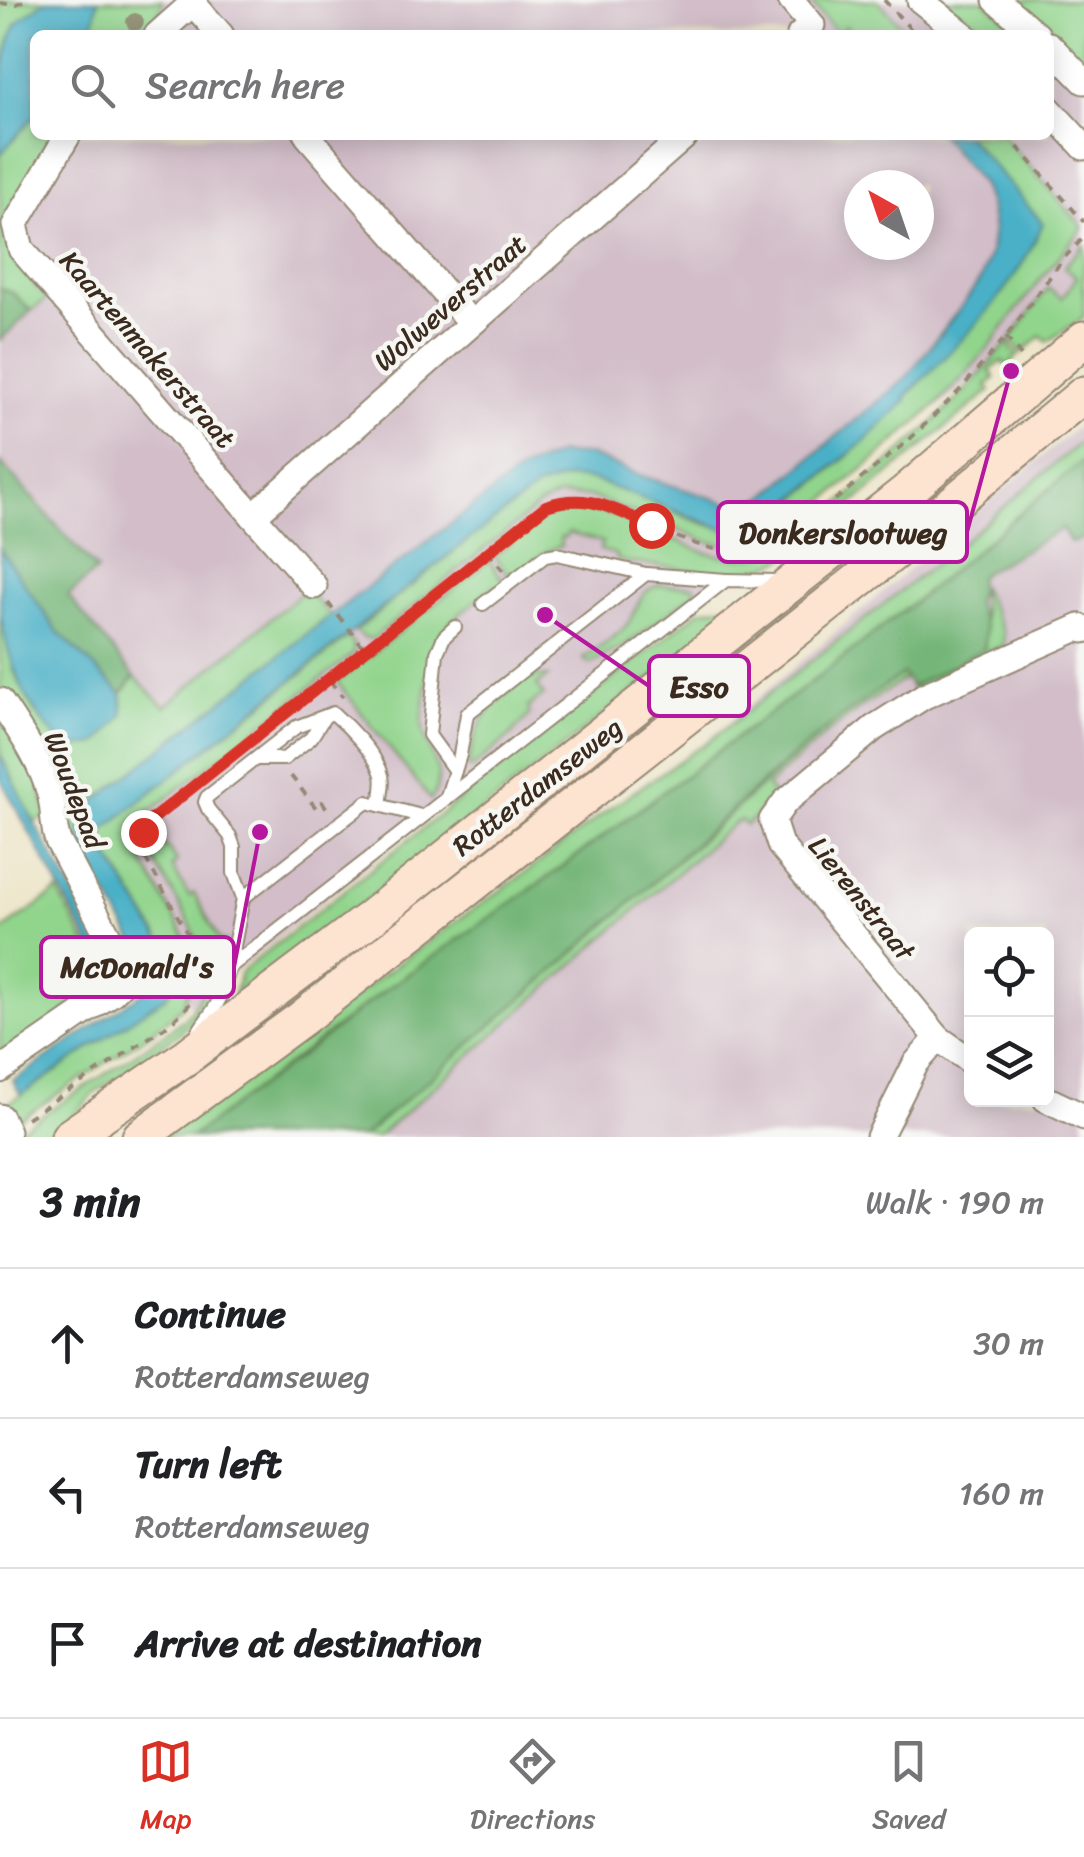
<!DOCTYPE html>
<meta charset="utf-8">
<style>
:root{--surface:#fff;--page:#f6f6f6;--text:#202124;--muted:#757577;--line:#e0e0e0;--accent:#d93025}
body{margin:0;font-family:Sriracha,sans-serif;background:var(--page);color:var(--text)}
.controls{position:absolute;right:30px;bottom:30px;display:grid;overflow:hidden;border-radius:15px;box-shadow:0 5px 25px #0003}
.controls button{width:90px;height:90px;display:grid;place-items:center;padding:0;border:0;border-bottom:2px solid var(--line);background:var(--surface);color:var(--text);font:50px sans-serif}
.compass{position:absolute;left:844px;top:170px;width:90px;height:90px;border-radius:50%;background:var(--surface);box-shadow:0 5px 25px #0003;rotate:320deg}
.stop{position:absolute;width:30px;height:30px;margin:-22px;border:8px solid #d93025;border-radius:50%;background:#fff}
.stop.end{background:#d93025;border-color:#fff;box-shadow:0 2px 10px #0008}
.list{margin:0;padding:0;list-style:none}
h2{display:flex;justify-content:space-between;align-items:center;height:130px;margin:0;padding:0 40px;font-size:42px}
h2 small{font-size:32px;font-weight:400;color:var(--muted)}
.list li{display:grid;grid-template-columns:65px 1fr auto;gap:30px;align-items:center;box-sizing:border-box;height:150px;padding:0 40px;border-top:2px solid var(--line)}
.list b{display:block;font-size:38px;white-space:nowrap}
.list p{margin:0;font-size:32px;white-space:nowrap;color:var(--muted)}
.list em{font-size:32px;font-style:normal;color:var(--muted)}
.icon{flex:none;width:55px;height:55px;fill:none;stroke:currentColor;stroke-width:2;stroke-linecap:round;stroke-linejoin:round}
.map{position:relative;flex:none;width:1084px;height:1137px;overflow:hidden}
.search{position:absolute;background:var(--surface);box-shadow:0 5px 25px #0003;left:30px;right:30px;top:30px;height:110px;display:flex;align-items:center;gap:25px;box-sizing:border-box;padding:0 35px;border-radius:15px;color:var(--muted);font-size:38px}
.sheet{height:580px;background:var(--surface)}
nav{display:flex;justify-content:space-around;align-items:center;box-sizing:border-box;height:140px;border-top:2px solid var(--line);background:var(--surface);font-size:28px;color:var(--muted)}
nav a{display:grid;justify-items:center;gap:5px}
nav .on{color:var(--accent)}
.map>svg:first-child{display:block}
.industrial{fill:#d2bdc8;fill-rule:evenodd}
.green{fill:#91d48c;stroke:#667f55;stroke-width:2.5}
.forest{fill:#74b678;stroke:#58704b;stroke-width:2.5}
.water{fill:#48b0c7;stroke:#426d72;stroke-width:2.5}
.lines{fill:none;stroke-linecap:round;stroke-linejoin:round}
.service-casing{stroke:#948874;stroke-width:16}
.minor-casing{stroke:#948874;stroke-width:29}
.secondary-casing{stroke:#948874;stroke-width:39}
.path{stroke:#948874;stroke-width:4;stroke-dasharray:8 8;stroke-linecap:butt}
.service{stroke:#fff;stroke-width:12}
.minor{stroke:#fff;stroke-width:25}
.secondary{stroke:#fde4d1;stroke-width:35}
.tree{fill:#97967b}
.route{stroke:#d93025;stroke-width:12}
.labels{text-anchor:middle;stroke-width:9;stroke-linejoin:round;paint-order:stroke}
.street-label{font-size:28px;fill:#3b2a1e;stroke:#f6f6f2}
.leader{fill:none;stroke:#b5179e;stroke-width:4}
.callout-dot{fill:#b5179e;stroke:#f6f6f2;stroke-width:4}
.callout{fill:#f6f6f2;stroke:#b5179e;stroke-width:4}
.callout-label{font-size:30px;text-anchor:middle;font-weight:bold;fill:#3b2a1e}
</style>
<div class="map">
<svg width="1084" height="1137" viewBox="0 0 1084 1137">
<rect width="100%" height="100%" fill="#f6f6f2"/>
<filter id="ink" filterUnits="userSpaceOnUse"><feTurbulence type="fractalNoise" baseFrequency=".01" numOctaves="2"/><feDisplacementMap in="SourceGraphic" scale="20" xChannelSelector="R" yChannelSelector="G"/><feConvolveMatrix kernelMatrix="1 2 1 2 8 2 1 2 1" color-interpolation-filters="sRGB"/></filter>
<filter id="wash" filterUnits="userSpaceOnUse"><feTurbulence type="fractalNoise" baseFrequency=".0048" numOctaves="4" result="noise"/><feDisplacementMap in="SourceGraphic" scale="40" xChannelSelector="R" yChannelSelector="G"/><feGaussianBlur stdDeviation="2.25" result="paint"/><feColorMatrix in="noise" values="0 0 0 0 0 0 0 0 0 0 0 0 0 0 0 0 0 1.4 0 .05"/><feComposite in="paint" operator="in"/></filter>
<g filter="url(#wash)">
<rect width="100%" height="100%" fill="#eee6cb"/>
<g class="industrial">
<path d="M58 0H1084V284L1048 318 191 1007 77 705 0 574V114L35 61V135H1049V35H52ZM859 185H919V245H859Z"/>
<path d="M1084 421V1137H212L307 1081ZM972 934H1046V1100H972Z"/>
</g>
<g class="green">
<polygon points="0,0 47,0 16,24 0,71"/>
<path d="M98 0H162C161 17 153 24 141 35H91Z"/>
<polygon points="809,0 877,0 911,35 854,35 846,26 837,33"/>
<polygon points="940,0 983,0 1028,35 996,35"/>
<polygon points="1014,0 1084,0 1084,70"/>
<path d="M35 115V135H54L6 216C0 252 25 273 47 299L31 311 12 292 0 288V155Z"/>
<path d="M966 135H1002L1082 226V229L1039 281 988 348 962 378 936 405 874 460 789 530 776 537 752 546 723 545 707 541 589 496H558L541 504 372 639 364 638 356 631C402 593 447 556 494 520 513 505 533 484 558 479 621 467 699 545 756 527 766 524 774 517 782 511L865 441 907 400 905 398 954 347 1002 293 1016 192Z"/>
<polygon points="1084,244 1084,317 1047,342 1041,336 1022,353 1010,340 1048,288 1062,298 1077,277 1064,267"/>
<path d="M1007 343 1018 356 1007 366 1002 361 990 371 995 378 987 385 991 390 793 553C784 558 775 564 765 567 726 579 673 566 632 563L617 560V555L600 550 602 542 568 533 566 537 560 538 561 546 547 551 511 578 496 558V555C512 543 536 519 553 511 588 496 669 538 704 552 733 559 759 561 786 546 865 484 943 422 1007 343Z"/>
<polygon points="1084,439 1084,460 923,595 817,678 547,878 382,992 203,1129 191,1137 162,1137 438,934 521,876 613,806 713,738 954,549"/>
<path d="M487 562 491 563 505 582 498 590 494 586 451 621C447 631 438 638 432 647L422 721C423 752 451 769 431 800L337 682Z"/>
<path d="M659 585 694 586 696 590 695 593 627 644 589 664 584 659C597 649 612 640 624 628 639 613 636 591 659 585Z"/>
<polygon points="981,586 1003,632 1004,645 960,665 914,691 911,687 985,648"/>
<polygon points="306,589 330,616 95,801 79,824 83,853 68,847 0,685 0,611 14,671 35,713 57,739 123,715 122,694 134,676 165,707"/>
<polygon points="729,605 735,612 230,1008 241,972 700,610"/>
<polygon points="348,637 354,645 353,654 145,815 138,827 136,835 138,853 190,946 194,973 183,1006 151,1033 17,1121 3,1107 165,997 176,983 178,969 101,842 106,828"/>
<polygon points="903,674 906,678 863,706 826,734 767,786 776,798 746,825 741,820 734,823 377,1137 362,1137 599,931 824,730 860,701"/>
<path d="M536 676 548 677 537 685 544 695 528 707 530 714 510 736 472 768 468 767C474 732 481 714 509 691 518 684 524 678 536 676Z"/>
<polygon points="0,708 29,754 48,817 34,822 0,754"/>
<path d="M161 821 164 848 168 847 177 862 172 866 189 896 194 893 220 942H226L221 969 206 1003 181 1032 96 1092 58 1131 48 1137H8C52 1109 95 1081 138 1052 152 1042 169 1032 182 1020 195 1008 205 991 205 973 206 941 166 884 150 854 148 841 151 830 161 821Z"/>
<polygon points="58,891 102,974 105,984 0,1058 0,932"/>
</g>
<g class="forest">
<polygon points="0,288 12,292 31,311 0,340"/>
<path d="M1084 460V538L1071 543 1062 529 978 576 980 590 976 602 985 628V648L911 687 903 674C810 733 731 811 650 885 556 970 459 1054 362 1137H191L306 1052 382 992 547 878 817 678 923 595Z"/>
<polygon points="0,462 97,570 68,596 134,676 122,694 57,631 0,549"/>
</g>
<g class="water">
<path d="M47 0H98L92 35H35V115L0 155C0 118 0 56 16 25 23 15 38 7 47 0Z"/>
<path d="M941 135H966L1043 223C1015 292 957 345 905 397L907 400 865 441 761 526 744 530 723 529 593 480 569 478 539 486 446 557 106 828 101 843 178 969 176 983 165 997 21 1095 13 1081 149 988 154 977 83 853 79 824 95 801 330 616 522 469 559 454 589 455 636 474 733 505 763 498 905 379 965 302 982 277 990 254 993 229 989 204 982 185Z"/>
<path d="M0 549 57 631 122 694 123 715 97 744 69 748C28 717 7 661 0 612 0 591 0 569 0 549Z"/>
<polygon points="0,754 34,822 112,962 103,967 0,778"/>
</g>
</g>
<g filter="url(#ink)">
<g class="lines">
<defs>
<g id="service">
<polyline points="483,604 545,556 557,554 646,574"/>
<polyline points="455,627 444,637 437,653 429,735 455,771"/>
<polyline points="256,759 284,759 311,738 325,716"/>
<polyline points="447,796 460,755 467,714 646,574 726,580"/>
<path d="M243 898 234 873V847L230 836 208 809 205 802 207 797 296 727 333 713C349 727 374 752 381 772 385 781 381 795 380 805"/>
<polyline points="230,967 243,898 367,802 421,816"/>
<path d="M196 1036C202 1023 213 1013 219 1000 224 990 226 978 230 967L726 580 779 581"/>
</g>
<g id="minor">
<polyline points="190,0 221,35"/>
<polyline points="791,0 812,25 800,35"/>
<polyline points="920,0 964,35"/>
<polyline points="996,0 1037,35"/>
<polyline points="157,35 193,3"/>
<polyline points="1049,45 1084,81"/>
<polyline points="1049,109 1084,147"/>
<polyline points="68,135 15,225 21,249 314,586"/>
<polyline points="307,135 471,323"/>
<polyline points="253,516 686,135"/>
<path d="M0 701C19 730 41 760 50 794 55 811 52 826 58 841L125 968 123 982 112 993 0 1070"/>
<polyline points="972,1062 938,1038 780,845 772,820 785,802 874,728 924,696 1080,627 1084,630"/>
<polyline points="1046,1099 1084,1117"/>
<polyline points="0,1117 7,1131 0,1136"/>
<polyline points="879,1137 916,1063 938,1038"/>
</g>
<g id="secondary">
<polyline points="69,1137 186,1057 369,919 906,492 1084,339"/>
<polyline points="140,1137 301,1019 650,745 893,553 1084,394"/>
</g>
</defs>
<use href="#service" class="service-casing"/>
<use href="#minor" class="minor-casing"/>
<use href="#secondary" class="secondary-casing"/>
<g class="path">
<polyline points="884,0 916,35"/>
<polyline points="0,3 14,5 27,0"/>
<polyline points="1007,135 1084,222"/>
<polyline points="1006,337 1022,357"/>
<polyline points="488,552 503,570"/>
<polyline points="328,603 366,650"/>
<polyline points="330,681 343,697"/>
<path d="M292 709 546 506C553 504 561 500 568 500 587 498 603 506 620 513 676 535 730 571 788 538L909 440 959 391 1006 337 1063 259 1084 237"/>
<polyline points="291,776 316,808 322,802 330,812"/>
<path d="M27 1118 164 1028 182 1013 192 1001 197 988 199 971 197 951 146 859C134 821 164 810 190 789"/>
</g>
<use href="#service" class="service"/>
<use href="#minor" class="minor"/>
<use href="#secondary" class="secondary"/>
</g>
<circle class="tree" cx="135" cy="22" r="9"/>
</g>
<g class="lines" filter="url(#ink)">
<path class="route" d="M143 832 150 821 546 506C589 492 611 509 651 525"/>
</g>
<g class="labels">
<g class="street-label">
<text transform="translate(450 302) rotate(-41)" y="10">Wolweverstraat</text>
<text transform="translate(148 349) rotate(49)" y="10">Kaartenmakerstraat</text>
<text transform="translate(537 786) rotate(-38)" y="10">Rotterdamseweg</text>
<text transform="translate(75 790) rotate(69)" y="10">Woudepad</text>
<text transform="translate(862 898) rotate(51)" y="10">Lierenstraat</text>
</g>
</g>
<path class="leader" d="M1011 371L967 532M545 615L649 686M260 832L234 967"/>
<g class="callout-dot">
<circle cx="1011" cy="371" r="10"/>
<circle cx="545" cy="615" r="10"/>
<circle cx="260" cy="832" r="10"/>
</g>
<g class="callout">
<rect x="718" y="502" width="249" height="60" rx="10"/>
<rect x="649" y="656" width="100" height="60" rx="10"/>
<rect x="41" y="937" width="193" height="60" rx="10"/>
</g>
<g class="callout-label">
<text x="843" y="543">Donkerslootweg</text>
<text x="699" y="697">Esso</text>
<text x="137" y="977">McDonald's</text>
</g>
</svg>
<div class="controls">
<button><svg class="icon" aria-label="locate" viewBox="0 0 24 24"><circle cx="12" cy="12" r="6"/><path d="M12 2v4M12 18v4M2 12h4M18 12h4"/></svg></button>
<button><svg class="icon" aria-label="layers" viewBox="0 0 24 24"><path d="M12 4l9 5-9 5-9-5zM3 14l9 5 9-5"/></svg></button>
</div>
<svg class="compass" viewBox="-18 -18 36 36"><path d="M0-13l5 13h-10z" fill="#e53935"/><path d="M0 13l5-13h-10z" fill="#757577"/></svg>
<div class="stop" style="left:651px;top:525px"></div>
<div class="stop end" style="left:143px;top:832px"></div>
<div class="search"><svg class="icon" aria-label="search" viewBox="0 0 24 24"><circle cx="10" cy="10" r="6"/><path d="M15 15l6 6"/></svg>Search here</div>
</div>
<section class="sheet">
<h2>3 min<small>Walk · 190 m</small></h2>
<ul class="list">
<li><svg class="icon" aria-label="ahead" viewBox="0 0 24 24"><path d="M12 20V5M6 11l6-6 6 6"/></svg><div><b>Continue</b><p>Rotterdamseweg</p></div><em>30 m</em></li>
<li><svg class="icon" aria-label="left" viewBox="0 0 24 24"><path d="M17 20v-9H6M10 6l-5 5 5 5"/></svg><div><b>Turn left</b><p>Rotterdamseweg</p></div><em>160 m</em></li>
<li><svg class="icon" aria-label="arrive" viewBox="0 0 24 24"><path d="M6 21V4h12l-3 4 3 4H6"/></svg><div><b>Arrive at destination</b></div></li>
</ul>
</section>
<nav>
<a class="on"><svg class="icon" aria-label="map" viewBox="0 0 24 24"><path d="M3 6l6-2 6 2 6-2v14l-6 2-6-2-6 2zM9 4v14M15 6v14"/></svg>Map</a>
<a><svg class="icon" aria-label="directions" viewBox="0 0 24 24"><path d="M12 3l9 9-9 9-9-9zM9 14v-3h6M13 9l2 2-2 2"/></svg>Directions</a>
<a><svg class="icon" aria-label="saved" viewBox="0 0 24 24"><path d="M7 4h10v16l-5-4-5 4z"/></svg>Saved</a>
</nav>
